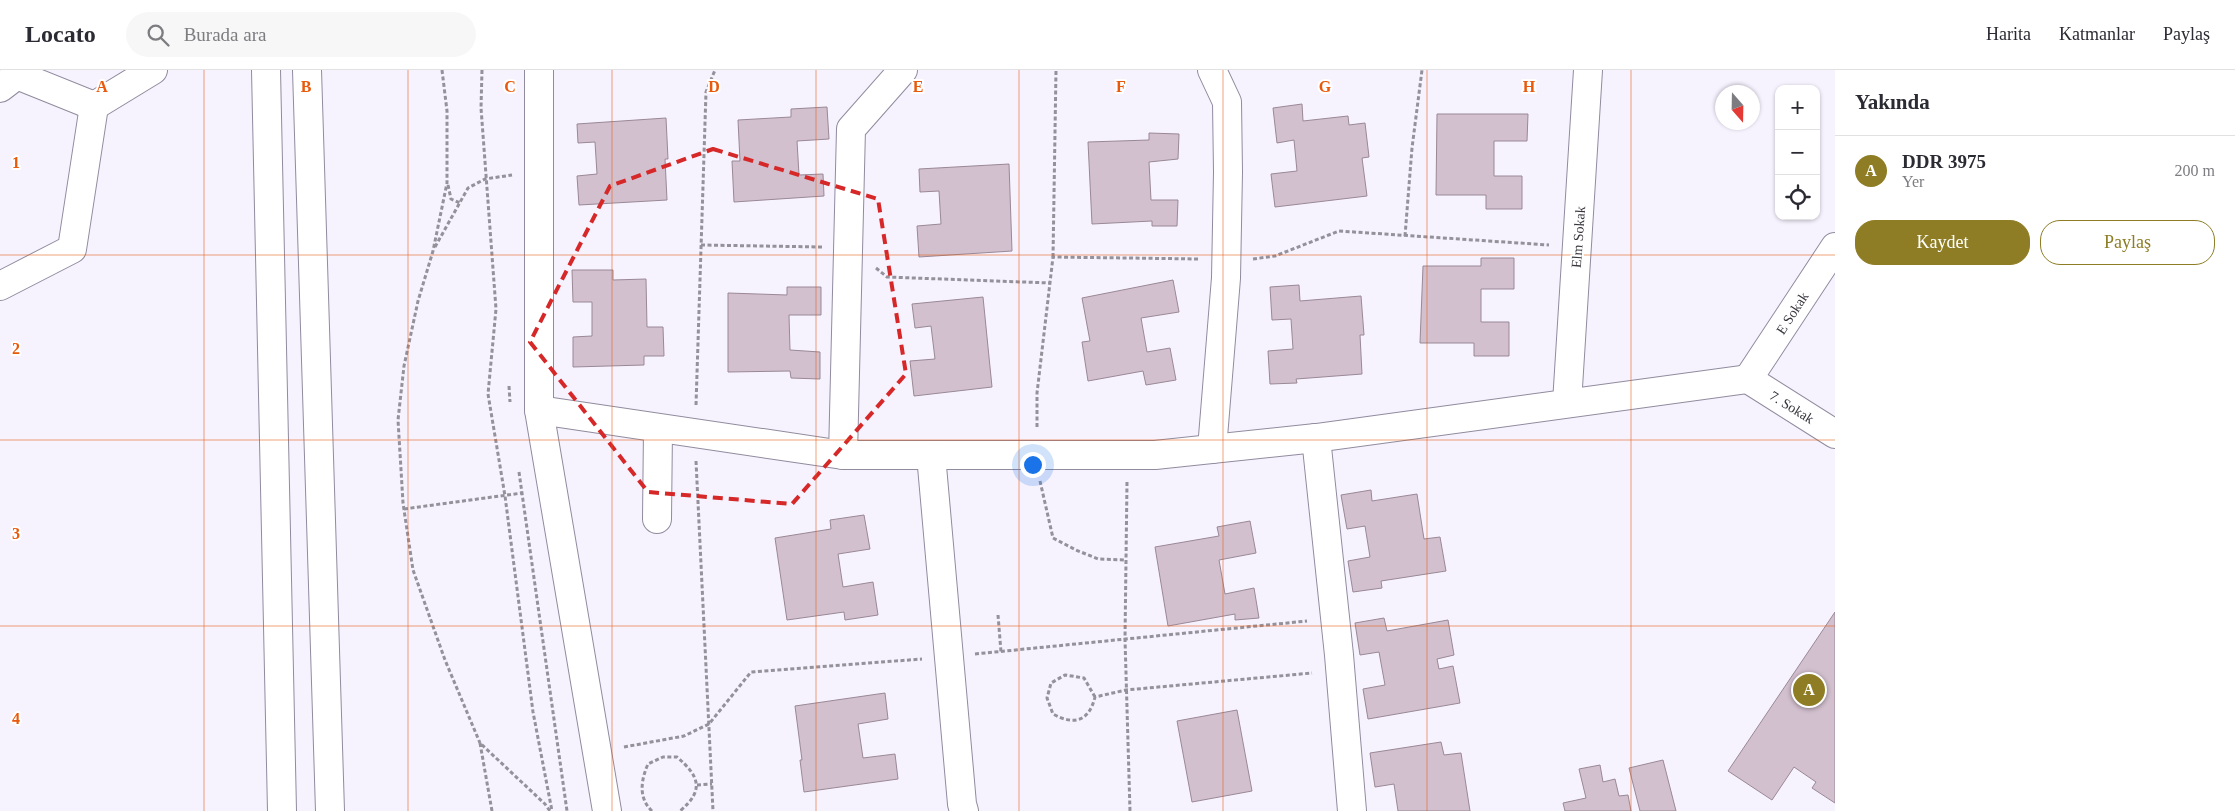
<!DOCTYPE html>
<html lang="tr">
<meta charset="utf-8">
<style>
:root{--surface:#fff;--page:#f7f7f7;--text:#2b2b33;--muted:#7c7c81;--line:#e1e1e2;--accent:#8e7d24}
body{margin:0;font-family:Georgia,serif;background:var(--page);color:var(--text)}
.controls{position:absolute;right:15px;top:15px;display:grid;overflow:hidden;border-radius:10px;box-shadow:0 1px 4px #0004}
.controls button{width:45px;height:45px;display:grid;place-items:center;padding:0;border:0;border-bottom:1px solid var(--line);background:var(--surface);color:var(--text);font:25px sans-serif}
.compass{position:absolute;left:1715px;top:15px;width:45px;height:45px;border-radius:50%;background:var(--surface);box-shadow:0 1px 4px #0004;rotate:160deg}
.you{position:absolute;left:1032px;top:394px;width:18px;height:18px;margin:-12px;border:4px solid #fff;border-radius:50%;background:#1a73e8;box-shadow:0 0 0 8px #1a73e833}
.badge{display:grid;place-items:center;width:32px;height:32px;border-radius:50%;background:var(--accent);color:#fff;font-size:16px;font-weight:700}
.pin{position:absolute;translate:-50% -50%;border:2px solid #fff;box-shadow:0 1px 5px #0006}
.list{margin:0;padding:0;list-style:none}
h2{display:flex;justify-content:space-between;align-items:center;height:65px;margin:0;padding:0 20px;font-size:21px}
h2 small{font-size:16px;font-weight:400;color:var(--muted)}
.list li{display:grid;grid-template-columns:32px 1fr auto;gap:15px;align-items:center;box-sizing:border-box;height:70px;padding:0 20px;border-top:1px solid var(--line)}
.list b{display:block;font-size:19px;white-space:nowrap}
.list p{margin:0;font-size:16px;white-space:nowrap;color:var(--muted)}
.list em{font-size:16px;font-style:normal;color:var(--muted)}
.actions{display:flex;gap:10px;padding:15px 20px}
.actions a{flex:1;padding:11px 0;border:1px solid var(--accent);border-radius:20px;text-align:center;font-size:18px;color:var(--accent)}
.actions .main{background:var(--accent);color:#fff}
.icon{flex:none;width:28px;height:28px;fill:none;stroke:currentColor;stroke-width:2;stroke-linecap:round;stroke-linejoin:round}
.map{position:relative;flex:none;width:1835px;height:741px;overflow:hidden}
header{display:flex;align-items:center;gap:30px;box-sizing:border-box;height:70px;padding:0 25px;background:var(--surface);border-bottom:1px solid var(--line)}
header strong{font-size:24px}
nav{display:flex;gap:28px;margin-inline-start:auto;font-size:18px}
.search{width:350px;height:45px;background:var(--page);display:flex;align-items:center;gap:12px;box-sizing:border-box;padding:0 18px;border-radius:28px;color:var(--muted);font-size:19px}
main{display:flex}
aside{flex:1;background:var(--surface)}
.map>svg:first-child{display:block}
.building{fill:#d3c0cf;stroke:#9a8896}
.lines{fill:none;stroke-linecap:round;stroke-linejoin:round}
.minor-casing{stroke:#918b9e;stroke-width:30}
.path{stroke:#94919b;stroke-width:3;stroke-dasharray:4 2.5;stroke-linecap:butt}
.minor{stroke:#fff;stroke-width:28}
.marked{fill:none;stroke:#d62828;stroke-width:4;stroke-dasharray:10 6;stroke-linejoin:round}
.grid{fill:none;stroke:#e8590c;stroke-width:1;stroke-opacity:0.55}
.labels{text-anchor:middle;stroke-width:4;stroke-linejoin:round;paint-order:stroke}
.street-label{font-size:14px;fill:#39363e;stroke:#fff}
.grid-label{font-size:16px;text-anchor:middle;font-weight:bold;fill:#e8590c;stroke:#fff;stroke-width:4;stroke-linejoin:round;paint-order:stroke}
</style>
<header>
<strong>Locato</strong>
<div class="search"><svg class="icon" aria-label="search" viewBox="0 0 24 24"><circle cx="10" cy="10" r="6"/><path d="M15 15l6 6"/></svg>Burada ara</div>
<nav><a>Harita</a><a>Katmanlar</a><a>Paylaş</a></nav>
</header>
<main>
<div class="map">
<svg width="1835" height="741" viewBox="0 0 1835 741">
<rect width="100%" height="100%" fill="#f6f2fe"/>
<g class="building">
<polygon points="1302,34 1303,51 1348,46 1349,55 1365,53 1369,87 1362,88 1367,126 1275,137 1271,104 1297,101 1294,70 1277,73 1273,38"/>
<polygon points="827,37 829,69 797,71 799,105 823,104 824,126 734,132 732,91 740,91 738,50 791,47 791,39"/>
<polygon points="1437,44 1528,44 1527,71 1494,71 1494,106 1522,106 1522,139 1486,139 1486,125 1436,125"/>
<polygon points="666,48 668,89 665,89 667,130 579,135 577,106 597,104 595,72 578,73 577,54"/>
<polygon points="1149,63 1179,64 1178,89 1149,92 1151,130 1178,130 1177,156 1152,156 1152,151 1092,154 1088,72 1149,70"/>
<polygon points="1009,94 1012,181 919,187 917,156 941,154 939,121 920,122 919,99"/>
<polygon points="1481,188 1514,188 1514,219 1481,219 1481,252 1509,252 1509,286 1474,286 1474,273 1420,273 1423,196 1481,196"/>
<polygon points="572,200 613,200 613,210 646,209 647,257 663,257 664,286 644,286 644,295 573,297 573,267 592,266 592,232 573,232"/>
<polygon points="1173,210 1179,242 1141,248 1147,282 1170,278 1176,310 1146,315 1143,301 1088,311 1082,272 1090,271 1082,228"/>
<polygon points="1299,215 1300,231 1361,226 1364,265 1360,265 1362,304 1296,309 1297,313 1270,314 1268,281 1293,279 1291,249 1272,250 1270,217"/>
<polygon points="787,217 821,217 821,245 789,245 790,280 820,282 820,309 791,308 790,301 728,302 728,223 787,225"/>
<polygon points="983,227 992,317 914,326 910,291 935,289 931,256 915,258 912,234"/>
<polygon points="1371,420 1372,431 1417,424 1424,469 1440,467 1446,501 1381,511 1382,518 1353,522 1348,491 1370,487 1365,456 1347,459 1341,425"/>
<polygon points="864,445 870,479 838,484 843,517 873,512 878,545 845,550 844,542 787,550 775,468 831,459 830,450"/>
<polygon points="1250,451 1256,483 1219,490 1225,524 1254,518 1259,548 1235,550 1235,544 1168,556 1155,477 1219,466 1217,457"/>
<polygon points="1835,542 1835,733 1812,718 1816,712 1794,697 1772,730 1728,701"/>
<polygon points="1384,548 1387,561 1448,550 1454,585 1437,589 1439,599 1453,596 1460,633 1368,649 1363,619 1385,615 1379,582 1360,585 1355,553"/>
<polygon points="885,623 888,649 858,654 863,688 895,684 898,709 804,722 800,690 802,690 795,636"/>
<polygon points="1237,640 1252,721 1192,732 1177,651"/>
<polygon points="1441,672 1444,685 1461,683 1470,741 1398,741 1394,714 1375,717 1370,683"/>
<polygon points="1663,690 1676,741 1640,741 1629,698"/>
<polygon points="1600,695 1603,712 1615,709 1619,726 1628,725 1631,741 1565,741 1563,733 1586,728 1579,699"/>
</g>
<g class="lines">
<defs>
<g id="minor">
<polyline points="266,0 282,741"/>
<polyline points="307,0 330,741"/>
<polyline points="539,0 539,340 607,741"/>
<polyline points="1212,0 1227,32 1228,102 1226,208 1212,379"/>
<polyline points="0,18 17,5 94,36"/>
<polyline points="94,36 153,0"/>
<polyline points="0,216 72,179 94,36"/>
<polyline points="1748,309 1835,177"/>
<polyline points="1748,309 1835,364"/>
<polyline points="1567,333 1588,0"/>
<polyline points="539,340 843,385 1155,385 1316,368 1748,309"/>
<polyline points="1316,368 1339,585 1352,741"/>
<polyline points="843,385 851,59 903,0"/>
<polyline points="931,385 962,734 964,741"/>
<polyline points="657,449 658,359"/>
</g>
</defs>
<use href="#minor" class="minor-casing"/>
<g class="path">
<polyline points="442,0 447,41 447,113 433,181 418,231 404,296 398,350 403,433 413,500 445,590 480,673"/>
<polyline points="482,0 481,38 496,239 488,324 505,426 533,642 552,741"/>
<polyline points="448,115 451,129 460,133"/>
<polyline points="1405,166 1412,78 1422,0"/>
<polyline points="701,175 822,177"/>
<polyline points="435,177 468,118 485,109 512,105"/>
<polyline points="1053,187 1056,0"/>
<polyline points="1253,189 1275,186 1339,161 1549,175"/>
<polyline points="876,198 887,207 1050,213"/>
<polyline points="509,316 510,332"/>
<polyline points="696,335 706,22 715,0"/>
<polyline points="1037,357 1037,323 1053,187 1200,189"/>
<polyline points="696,391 713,741"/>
<polyline points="519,402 567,741"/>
<polyline points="1040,411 1053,468 1076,480 1098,489 1126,490"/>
<polyline points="1127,412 1125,569 1130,741"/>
<polyline points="404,439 522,423"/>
<polyline points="998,545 1001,582"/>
<polyline points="975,584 1307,551"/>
<path d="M1095 627 1084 608 1065 605 1051 613 1047 628 1053 644C1075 656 1089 651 1095 627L1126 620 1312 603"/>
<polyline points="624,677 684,666 709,654 751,602 922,589"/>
<polyline points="697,715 712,714"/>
<polyline points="492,741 480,673 545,734 550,741"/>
<path d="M652 741C638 728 641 710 648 694L663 687H677C699 706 705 720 680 741"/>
</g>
<use href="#minor" class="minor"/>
</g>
<path class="marked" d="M713 79 878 129 906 304 792 434 648 422 530 272 610 116Z"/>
<path class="grid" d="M204 0V741M408 0V741M612 0V741M816 0V741M1019 0V741M1223 0V741M1427 0V741M1631 0V741M0 185H1835M0 370H1835M0 556H1835"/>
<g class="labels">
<g class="street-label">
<text transform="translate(1578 167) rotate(-86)" y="5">Elm Sokak</text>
<text transform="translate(1792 243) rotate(-57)" y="5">E Sokak</text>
<text transform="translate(1792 337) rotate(32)" y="5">7. Sokak</text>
</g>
</g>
<g class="grid-label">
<text x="102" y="22">A</text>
<text x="306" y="22">B</text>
<text x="510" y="22">C</text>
<text x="714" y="22">D</text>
<text x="918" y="22">E</text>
<text x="1121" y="22">F</text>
<text x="1325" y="22">G</text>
<text x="1529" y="22">H</text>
<text x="16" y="98">1</text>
<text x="16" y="284">2</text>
<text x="16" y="469">3</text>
<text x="16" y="654">4</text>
</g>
</svg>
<div class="controls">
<button>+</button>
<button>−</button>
<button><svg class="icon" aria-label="locate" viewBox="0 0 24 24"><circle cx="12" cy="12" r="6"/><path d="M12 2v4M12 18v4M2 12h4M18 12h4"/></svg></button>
</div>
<svg class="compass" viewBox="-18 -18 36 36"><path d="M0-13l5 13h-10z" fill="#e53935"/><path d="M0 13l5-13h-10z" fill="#7c7c81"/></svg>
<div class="you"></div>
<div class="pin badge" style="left:1809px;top:620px">A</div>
</div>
<aside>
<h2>Yakında<small></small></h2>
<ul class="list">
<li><span class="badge">A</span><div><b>DDR 3975</b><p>Yer</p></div><em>200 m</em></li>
</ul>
<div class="actions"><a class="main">Kaydet</a><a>Paylaş</a></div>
</aside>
</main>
